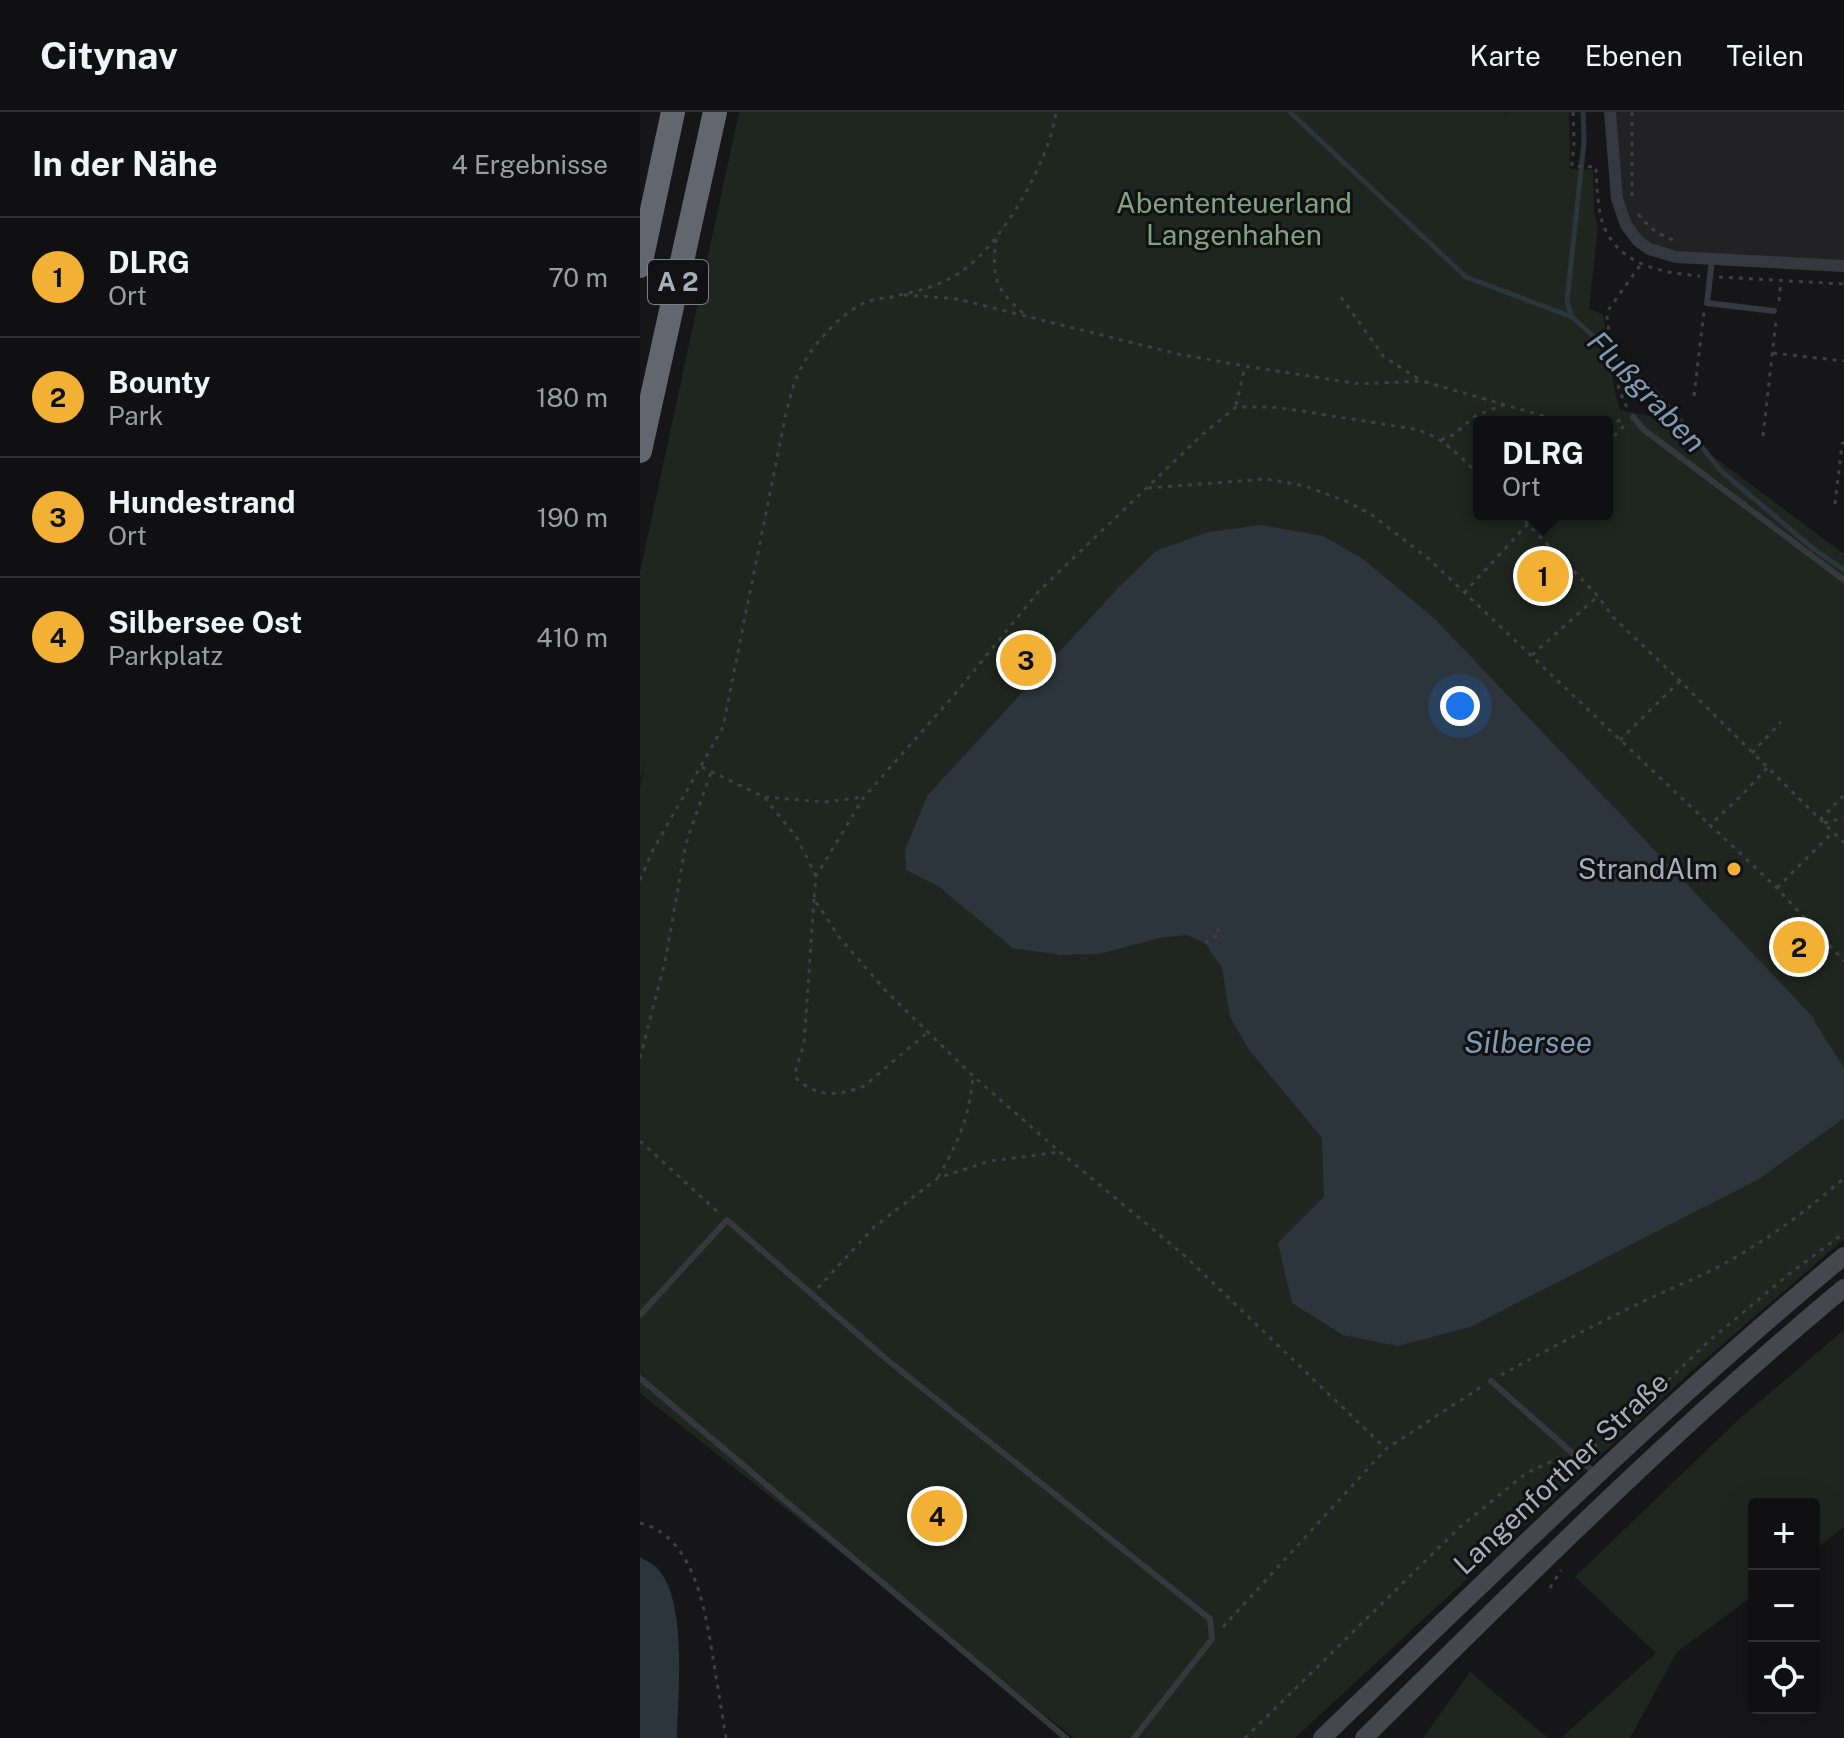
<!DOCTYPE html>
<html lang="de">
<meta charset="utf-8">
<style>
:root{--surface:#101012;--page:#1e1e20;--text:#f1f3f6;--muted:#9c9d9f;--line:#303032;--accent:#f2b134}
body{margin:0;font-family:"Public Sans",sans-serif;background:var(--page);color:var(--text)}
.controls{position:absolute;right:24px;bottom:24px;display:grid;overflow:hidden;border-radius:8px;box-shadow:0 8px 32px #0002}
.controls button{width:72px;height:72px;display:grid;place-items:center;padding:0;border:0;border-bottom:2px solid var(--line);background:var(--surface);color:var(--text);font:40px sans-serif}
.you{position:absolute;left:820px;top:594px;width:28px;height:28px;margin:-20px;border:6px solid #fff;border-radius:50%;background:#1a73e8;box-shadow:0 0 0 12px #1a73e833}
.badge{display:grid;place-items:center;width:52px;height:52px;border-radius:50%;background:var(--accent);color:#111;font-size:26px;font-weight:700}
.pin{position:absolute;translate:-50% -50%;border:4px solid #fff;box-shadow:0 2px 8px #0006}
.popup{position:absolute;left:833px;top:304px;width:140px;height:104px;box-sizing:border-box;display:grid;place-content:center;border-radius:8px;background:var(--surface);filter:drop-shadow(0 2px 6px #0005);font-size:26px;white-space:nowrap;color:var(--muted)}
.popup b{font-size:30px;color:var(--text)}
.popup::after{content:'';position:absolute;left:50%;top:100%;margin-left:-16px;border:16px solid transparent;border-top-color:var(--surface)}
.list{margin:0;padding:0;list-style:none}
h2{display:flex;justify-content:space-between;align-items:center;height:104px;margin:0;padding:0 32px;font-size:34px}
h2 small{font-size:26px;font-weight:400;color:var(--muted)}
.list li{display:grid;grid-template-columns:52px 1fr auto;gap:24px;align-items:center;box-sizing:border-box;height:120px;padding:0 32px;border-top:2px solid var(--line)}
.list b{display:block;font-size:30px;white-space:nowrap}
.list p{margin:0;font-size:26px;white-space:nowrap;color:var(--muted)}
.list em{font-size:26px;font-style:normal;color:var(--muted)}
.icon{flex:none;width:44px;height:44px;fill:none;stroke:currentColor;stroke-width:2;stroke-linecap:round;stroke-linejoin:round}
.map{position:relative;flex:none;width:1204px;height:1626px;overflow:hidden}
header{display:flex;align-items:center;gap:48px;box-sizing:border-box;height:112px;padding:0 40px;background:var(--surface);border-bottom:2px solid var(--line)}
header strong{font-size:38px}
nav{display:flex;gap:44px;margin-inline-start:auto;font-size:28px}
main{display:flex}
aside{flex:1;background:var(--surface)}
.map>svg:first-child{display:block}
.built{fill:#222225}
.green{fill:#1e261f;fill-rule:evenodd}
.water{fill:#2c353c}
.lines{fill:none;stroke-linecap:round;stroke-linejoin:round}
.stream{stroke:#2c353c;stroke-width:5}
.path{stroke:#3d3f44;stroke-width:3;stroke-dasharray:4 6;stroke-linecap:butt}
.lane{stroke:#37383d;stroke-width:6}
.street{stroke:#37383d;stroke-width:12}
.secondary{stroke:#45474d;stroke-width:18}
.highway{stroke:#63666e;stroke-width:24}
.poi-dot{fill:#f2b134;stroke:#111113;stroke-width:3}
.labels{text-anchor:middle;stroke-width:6;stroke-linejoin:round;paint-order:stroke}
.shield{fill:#111113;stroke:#7b7e86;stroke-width:2}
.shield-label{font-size:26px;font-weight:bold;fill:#a8adb8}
.park-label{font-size:28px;fill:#7fa381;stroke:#111113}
.poi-label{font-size:28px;fill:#a8adb8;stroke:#111113;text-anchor:end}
.street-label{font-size:28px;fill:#a8adb8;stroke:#111113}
.water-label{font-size:30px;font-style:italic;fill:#7f9bb3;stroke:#111113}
</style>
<header>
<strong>Citynav</strong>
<nav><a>Karte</a><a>Ebenen</a><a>Teilen</a></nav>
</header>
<main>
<aside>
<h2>In der Nähe<small>4 Ergebnisse</small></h2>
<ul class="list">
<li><span class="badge">1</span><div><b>DLRG</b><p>Ort</p></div><em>70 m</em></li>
<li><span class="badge">2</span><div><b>Bounty</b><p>Park</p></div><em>180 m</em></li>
<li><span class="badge">3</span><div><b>Hundestrand</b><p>Ort</p></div><em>190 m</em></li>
<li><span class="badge">4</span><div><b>Silbersee Ost</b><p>Parkplatz</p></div><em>410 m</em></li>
</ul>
</aside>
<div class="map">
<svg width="1204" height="1626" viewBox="0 0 1204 1626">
<rect width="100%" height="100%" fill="#161618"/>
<polygon class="built" points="970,0 1204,0 1204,154 1022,142 986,113"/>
<g class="green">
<path d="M99 0H866L865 8 867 0H929L930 57 953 58 954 100 958 114 949 197 963 202 974 275 980 298 1023 307 1204 442V1127L1055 1256 655 1626H434L0 1281V674L6 649 0 668V460ZM839 310H967V402H839Z"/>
<polygon points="1204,1218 1204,1415 1174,1438 1174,1392 1114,1392 1114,1483 1037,1540 990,1626 921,1626 1016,1541 935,1465 1100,1306"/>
<polygon points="830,1560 908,1626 783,1626"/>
</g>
<g class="water">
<polygon points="621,413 683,424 723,447 796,508 1173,905 1176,912 1204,956 1204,1006 1119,1067 830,1215 758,1234 703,1223 652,1191 638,1131 684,1085 682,1026 610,939 590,905 582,856 565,831 547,823 519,826 459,842 420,843 373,836 298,774 266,758 265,738 287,684 479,475 516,439 568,420"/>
<path d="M0 1445C5 1448 12 1451 16 1455 48 1485 38 1584 37 1626H0Z"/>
</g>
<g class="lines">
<g class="stream">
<polyline points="650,0 826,165 932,205 1012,277 1045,314 1081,359 1175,438 1204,458"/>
<polyline points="932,205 927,189 944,30 943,0"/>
</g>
<g class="path">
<path d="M933 0 934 31 932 54 956 55C957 73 957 100 965 117 982 154 1024 161 1060 164"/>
<polyline points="992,0 992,84"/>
<path d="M998 102C1008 115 1018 122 1033 128"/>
<path d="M356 127C352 164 354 176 383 201"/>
<polyline points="1079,165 1204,172"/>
<polyline points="264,183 317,187 538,242 605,254 720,272 782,269 925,310"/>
<polyline points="701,185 744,245 782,269"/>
<polyline points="1139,189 1141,169"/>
<polyline points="1133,241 1204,249"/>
<polyline points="1054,284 1064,199"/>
<polyline points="596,293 605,254"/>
<path d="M987 295C973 271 971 232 967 205L969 197 1001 152"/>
<polyline points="967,312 985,307"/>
<polyline points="1123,324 1136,209"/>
<polyline points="801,328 813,323 835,304 863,293"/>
<polyline points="967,331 985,313"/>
<path d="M839 363C819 343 802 324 774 317L661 299 631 295H596L563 322 399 479 315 582 224 685 176 764 174 787 199 825 246 879 333 964 420 1040 545 1144 746 1337 844 1273"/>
<polyline points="508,376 626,367 665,374 708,390 732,403 789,447 1070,713"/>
<polyline points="1195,392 1202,332 1204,330"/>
<polyline points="878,402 958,484 973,505 1040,569 1204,731"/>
<polyline points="824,481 897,402"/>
<polyline points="892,543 958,484"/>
<polyline points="980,628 1040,569"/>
<polyline points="1112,641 1141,610"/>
<polyline points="62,655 124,685 157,726 176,764"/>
<polyline points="1127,656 1102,683 1070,713 1137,776 1204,849"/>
<polyline points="125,685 184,690 224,685"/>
<polyline points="1180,708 1204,683"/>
<polyline points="1184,711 1204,706"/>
<path d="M0 768 13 738 83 615 147 296C151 285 153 272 158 262 170 235 201 199 229 189 239 186 250 186 259 183 280 179 304 172 322 159 362 132 410 48 416 0"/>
<polyline points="1137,776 1193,720"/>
<path d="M174 787 164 932 156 957 157 967C178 986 199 984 224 974L288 920"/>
<polyline points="577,816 583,825"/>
<polyline points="565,831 580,821"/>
<polyline points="0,946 25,850 46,731 71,660"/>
<polyline points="0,1029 80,1102"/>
<path d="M298 1065C318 1032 330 1003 333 964"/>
<polyline points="178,1176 234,1115 298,1066 350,1049 420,1040"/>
<path d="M861 1263C907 1238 954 1213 1002 1190 1035 1174 1069 1162 1101 1142 1138 1120 1171 1095 1204 1066"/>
<polyline points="944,1337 960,1332 972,1322 1069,1229 1149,1162 1204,1121"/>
<path d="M0 1411C57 1425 66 1505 74 1552 78 1577 82 1601 86 1626"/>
<polyline points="910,1476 921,1458"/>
<polyline points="583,1515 745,1338"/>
<polyline points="605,1626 820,1415 885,1362 921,1345"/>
</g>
<g class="lane">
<polyline points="1072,148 1067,191 1134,199"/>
<polyline points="993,305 1003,317 1204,468"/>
<polyline points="0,1203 87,1108 245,1246 570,1507 572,1527 494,1626"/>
<polyline points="0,1266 426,1626"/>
<polyline points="851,1269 956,1362"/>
</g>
<polyline class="street" points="970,0 977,87 986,113 998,129 1009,137 1036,145 1204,154"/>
<g class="secondary">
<path d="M682 1626C853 1462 1022 1295 1204 1144"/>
<path d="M724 1626C880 1472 1035 1316 1204 1176"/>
</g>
<g class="highway">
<polyline points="0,154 33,0"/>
<polyline points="0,339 75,0"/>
</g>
</g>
<circle class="poi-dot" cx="1094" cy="757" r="8"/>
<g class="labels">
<rect class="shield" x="8" y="148" width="60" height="44" rx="6"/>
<g class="shield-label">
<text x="38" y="179">A 2</text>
</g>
<g class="park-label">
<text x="594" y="101">Abententeuerland<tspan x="594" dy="32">Langenhahen</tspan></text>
</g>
<g class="poi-label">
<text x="1078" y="767">StrandAlm</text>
</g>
<g class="street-label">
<text transform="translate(921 1361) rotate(-43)" y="10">Langenforther Straße</text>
</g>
<g class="water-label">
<text transform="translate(1006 280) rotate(46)" y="10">Flußgraben</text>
<text x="888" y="941">Silbersee</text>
</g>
</g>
</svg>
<div class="controls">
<button>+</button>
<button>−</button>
<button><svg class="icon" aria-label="locate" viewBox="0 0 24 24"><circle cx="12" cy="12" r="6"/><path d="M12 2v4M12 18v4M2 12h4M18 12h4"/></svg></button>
</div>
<div class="you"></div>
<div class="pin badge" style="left:903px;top:464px">1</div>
<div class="popup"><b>DLRG</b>Ort</div>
<div class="pin badge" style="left:1159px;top:835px">2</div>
<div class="pin badge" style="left:386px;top:548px">3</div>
<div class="pin badge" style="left:297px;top:1404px">4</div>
</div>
</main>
